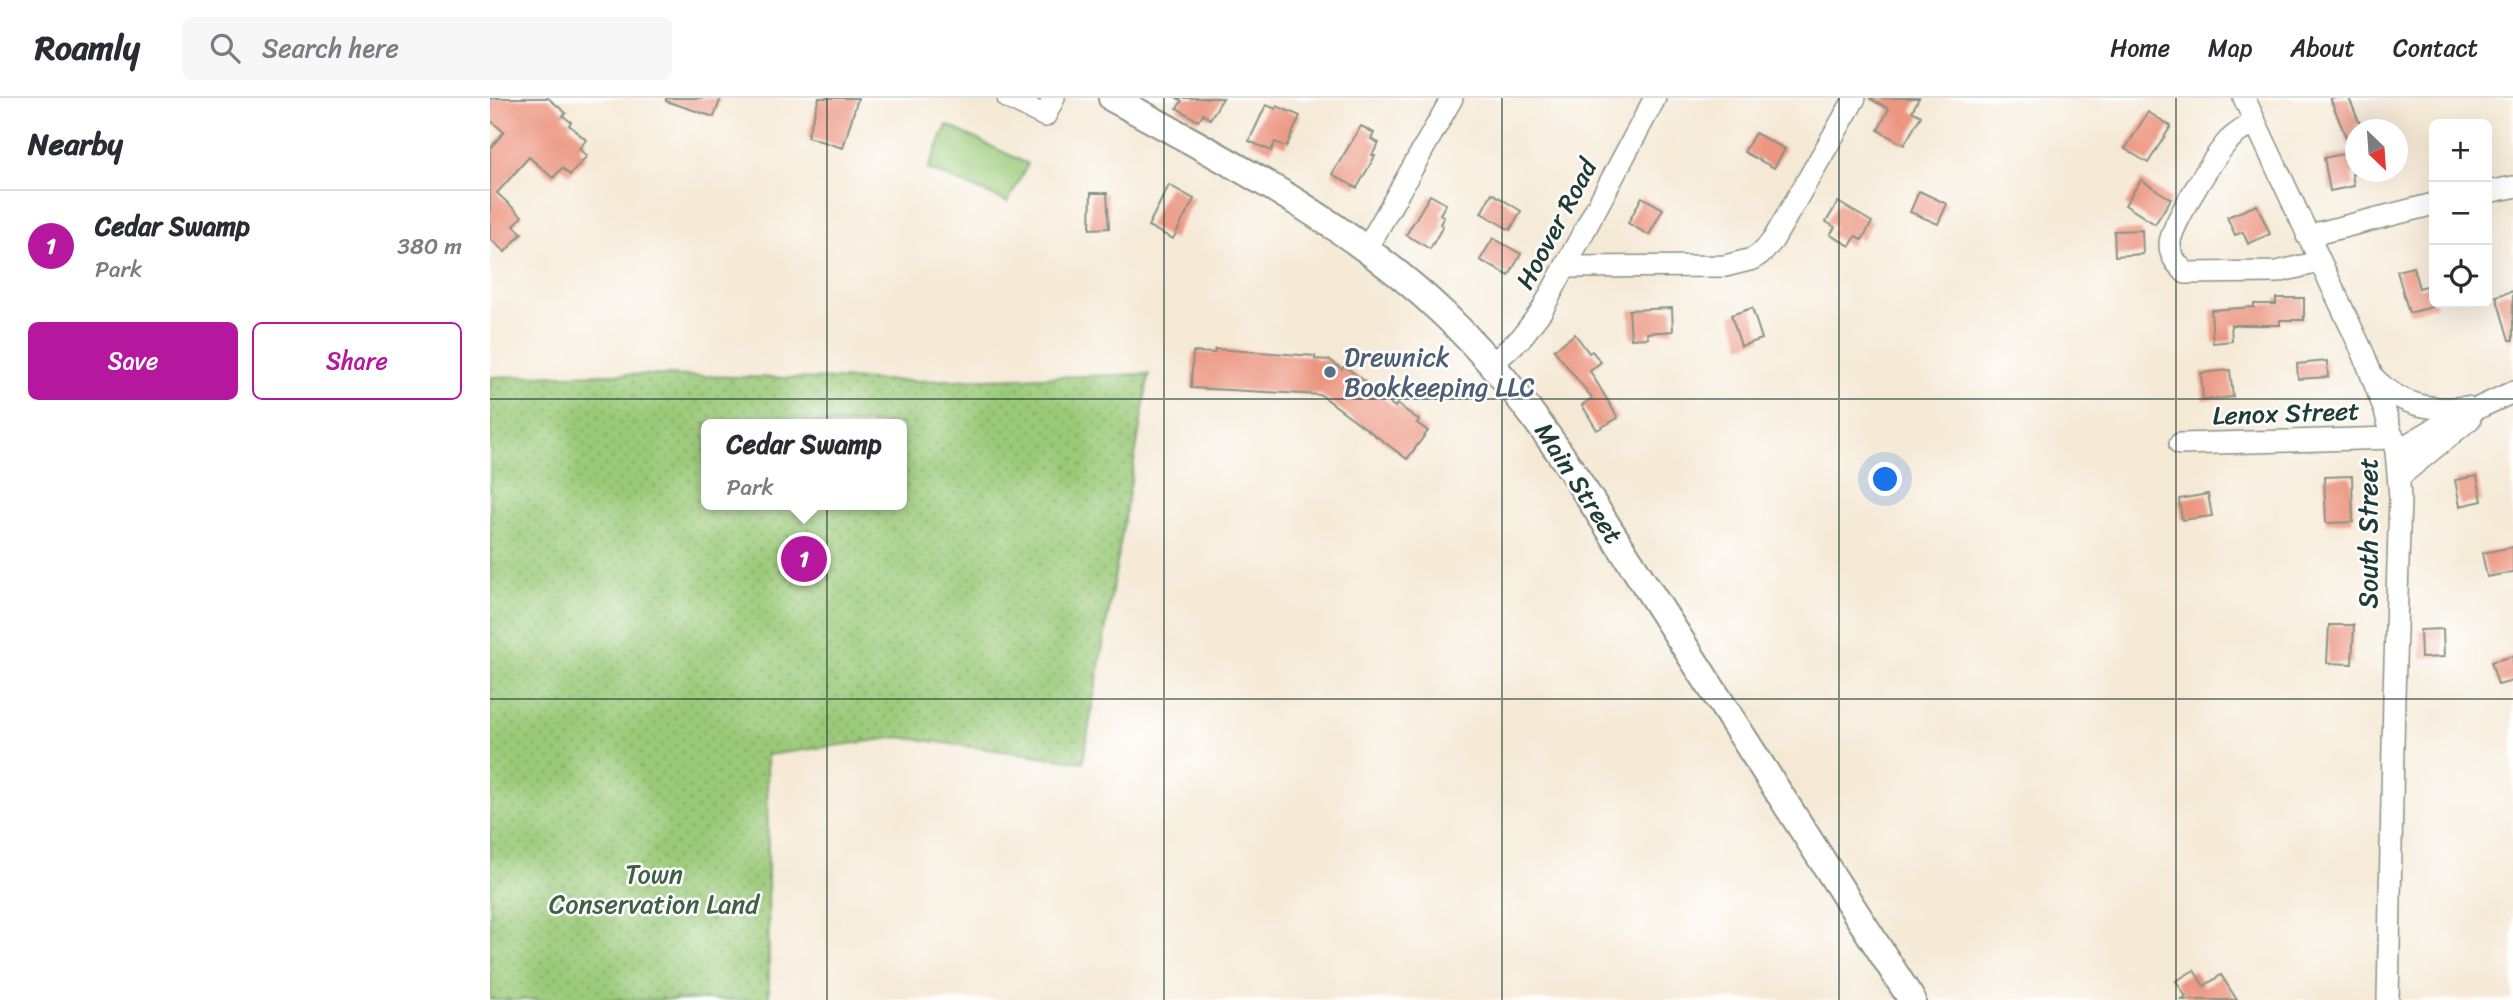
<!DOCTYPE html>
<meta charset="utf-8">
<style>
:root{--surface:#fff;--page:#f7f7f7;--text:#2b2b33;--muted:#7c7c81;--line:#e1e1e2;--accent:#b5179e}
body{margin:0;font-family:Sriracha,sans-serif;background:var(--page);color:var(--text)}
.controls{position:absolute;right:21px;top:21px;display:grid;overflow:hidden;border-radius:10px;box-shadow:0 7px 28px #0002}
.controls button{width:63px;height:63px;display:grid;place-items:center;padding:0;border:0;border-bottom:2px solid var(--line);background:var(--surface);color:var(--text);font:35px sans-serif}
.compass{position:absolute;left:1855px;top:21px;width:63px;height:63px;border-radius:50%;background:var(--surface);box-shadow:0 7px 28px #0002;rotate:155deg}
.you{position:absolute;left:1396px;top:382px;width:24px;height:24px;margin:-18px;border:5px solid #fff;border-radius:50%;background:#1a73e8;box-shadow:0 0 0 10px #1a73e833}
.badge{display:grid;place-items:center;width:46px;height:46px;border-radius:50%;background:var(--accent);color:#fff;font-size:23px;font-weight:700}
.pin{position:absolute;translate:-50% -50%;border:4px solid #fff;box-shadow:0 2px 7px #0006}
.popup{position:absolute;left:211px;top:321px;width:206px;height:91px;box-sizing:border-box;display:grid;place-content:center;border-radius:10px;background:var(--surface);filter:drop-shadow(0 2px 5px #0005);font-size:23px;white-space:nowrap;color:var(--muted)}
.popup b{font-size:26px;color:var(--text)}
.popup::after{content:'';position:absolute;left:50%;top:100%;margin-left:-14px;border:14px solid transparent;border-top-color:var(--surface)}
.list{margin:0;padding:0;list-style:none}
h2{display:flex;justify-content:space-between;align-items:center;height:91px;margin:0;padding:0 28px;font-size:30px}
h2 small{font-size:23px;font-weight:400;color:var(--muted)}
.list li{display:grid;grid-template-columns:46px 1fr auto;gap:21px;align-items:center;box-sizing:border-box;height:112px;padding:0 28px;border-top:2px solid var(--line)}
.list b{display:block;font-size:26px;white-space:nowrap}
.list p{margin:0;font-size:23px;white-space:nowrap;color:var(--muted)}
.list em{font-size:23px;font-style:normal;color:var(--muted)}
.actions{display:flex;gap:14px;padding:21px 28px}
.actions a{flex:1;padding:16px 0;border:2px solid var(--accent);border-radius:10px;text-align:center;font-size:24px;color:var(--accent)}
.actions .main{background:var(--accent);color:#fff}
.icon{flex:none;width:38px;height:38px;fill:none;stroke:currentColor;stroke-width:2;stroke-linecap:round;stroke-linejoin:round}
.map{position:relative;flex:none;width:2023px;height:902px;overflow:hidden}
header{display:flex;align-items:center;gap:42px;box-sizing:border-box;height:98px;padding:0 35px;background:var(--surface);border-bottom:2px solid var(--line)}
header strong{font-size:33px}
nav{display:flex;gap:38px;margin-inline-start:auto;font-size:24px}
.search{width:490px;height:63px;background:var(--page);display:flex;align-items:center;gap:18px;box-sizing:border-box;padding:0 24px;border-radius:10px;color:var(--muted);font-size:26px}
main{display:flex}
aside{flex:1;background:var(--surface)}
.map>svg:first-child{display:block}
.green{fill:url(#green-dots);stroke:#5c8356;stroke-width:2;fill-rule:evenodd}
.pitch{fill:#9ac977;stroke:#5c8356;stroke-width:2}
.building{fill:#ec9681}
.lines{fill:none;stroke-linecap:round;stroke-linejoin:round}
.minor-casing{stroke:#8a9384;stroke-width:24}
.major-casing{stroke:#8a9384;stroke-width:30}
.minor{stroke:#fff;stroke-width:21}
.major{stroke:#fff;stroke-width:26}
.grid{fill:none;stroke:#1f3d34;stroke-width:2;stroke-opacity:0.55}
.service-dot{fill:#5c6f8a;stroke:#fff;stroke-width:2.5}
.labels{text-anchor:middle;stroke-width:5;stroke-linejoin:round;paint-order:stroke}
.street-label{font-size:26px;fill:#1f3d34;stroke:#fff}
.service-label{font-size:26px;fill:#4e5e75;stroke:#fff;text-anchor:start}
.park-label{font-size:26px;fill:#3e6045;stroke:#fff}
</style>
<header>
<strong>Roamly</strong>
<div class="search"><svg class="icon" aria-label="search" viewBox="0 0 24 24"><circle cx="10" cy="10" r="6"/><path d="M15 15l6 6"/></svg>Search here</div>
<nav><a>Home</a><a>Map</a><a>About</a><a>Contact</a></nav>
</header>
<main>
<aside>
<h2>Nearby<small></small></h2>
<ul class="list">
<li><span class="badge">1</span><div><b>Cedar Swamp</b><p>Park</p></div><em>380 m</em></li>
</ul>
<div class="actions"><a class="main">Save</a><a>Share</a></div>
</aside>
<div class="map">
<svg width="2023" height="902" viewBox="0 0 2023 902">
<defs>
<pattern id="green-dots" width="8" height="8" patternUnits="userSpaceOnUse" patternTransform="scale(1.75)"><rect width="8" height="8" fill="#9ac977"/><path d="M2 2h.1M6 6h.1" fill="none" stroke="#7da462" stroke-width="1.8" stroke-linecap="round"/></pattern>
</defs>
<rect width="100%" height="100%" fill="#fff"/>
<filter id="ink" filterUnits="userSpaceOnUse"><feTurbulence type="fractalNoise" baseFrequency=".0143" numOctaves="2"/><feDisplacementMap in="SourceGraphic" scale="14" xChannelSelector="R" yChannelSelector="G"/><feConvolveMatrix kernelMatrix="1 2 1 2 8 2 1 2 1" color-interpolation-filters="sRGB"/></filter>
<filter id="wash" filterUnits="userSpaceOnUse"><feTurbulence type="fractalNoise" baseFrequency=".00686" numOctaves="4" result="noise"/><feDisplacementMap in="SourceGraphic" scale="28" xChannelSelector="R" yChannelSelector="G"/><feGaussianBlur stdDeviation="1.57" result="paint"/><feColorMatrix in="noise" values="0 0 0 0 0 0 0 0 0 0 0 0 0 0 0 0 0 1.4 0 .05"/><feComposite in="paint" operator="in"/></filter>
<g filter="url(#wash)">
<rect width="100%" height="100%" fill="#f5e9d5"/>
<path class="green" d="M114 276 428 283 659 276 593 664 410 639 277 657 279 902H0V279ZM216 326H412V407H216Z"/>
<polygon class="pitch" points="457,27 538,66 518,104 438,71"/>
<g id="blocks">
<g class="building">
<polygon points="0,0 58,0 76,15 73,18 81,24 79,27 96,42 89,51 97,58 80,77 72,70 63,80 39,59 7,95 32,118 24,128 32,135 15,154 0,141 0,51 14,34 0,22"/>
<polygon points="176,0 231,0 224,19 176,3"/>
<polygon points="329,0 368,0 353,50 317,39"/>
<polygon points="687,0 733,0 720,21 713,16 708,23 687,10 692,3"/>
<polygon points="1379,0 1429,0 1422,13 1431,18 1414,47 1388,32 1399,11"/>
<polygon points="1840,0 1859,0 1870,26 1866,28 1866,75 1862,76 1864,88 1840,93 1834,60 1862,54"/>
<polygon points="776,7 786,11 787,8 810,18 796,49 785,44 781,53 759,43"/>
<polygon points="1658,14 1681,28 1658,65 1635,51"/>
<polygon points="871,28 884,35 881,41 889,45 882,57 885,58 867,90 842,76"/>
<polygon points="1265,35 1295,51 1284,70 1254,54"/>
<polygon points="1651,82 1681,101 1665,126 1635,107"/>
<polygon points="679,87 704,101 683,141 658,128"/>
<polygon points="1429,93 1457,106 1448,126 1420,114"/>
<polygon points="601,95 617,95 619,130 600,131"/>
<polygon points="1002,95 1031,113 1020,132 991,115"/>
<polygon points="940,97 956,106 950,116 954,119 950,126 953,128 940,151 916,137"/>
<polygon points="1152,99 1173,111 1159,137 1138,125"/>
<polygon points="1348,104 1382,124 1372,142 1366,138 1360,148 1340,137 1345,129 1336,124"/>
<polygon points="1767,107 1780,136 1758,146 1753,134 1745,137 1737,119"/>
<polygon points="1652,132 1653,156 1625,158 1624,133"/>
<polygon points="1003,140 1031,156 1019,178 990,162"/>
<polygon points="1923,169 1929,190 1940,187 1946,208 1919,215 1907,173"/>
<polygon points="2023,193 2023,242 2019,242 2006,198"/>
<polygon points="1786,200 1814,200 1814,222 1790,222 1790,227 1741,227 1742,243 1723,245 1721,212 1764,209 1764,206 1786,206"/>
<polygon points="1182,210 1183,233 1157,235 1158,240 1141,241 1139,212"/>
<polygon points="1262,210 1272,241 1251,248 1241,217"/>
<polygon points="1085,236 1099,255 1102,253 1111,264 1100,273 1128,320 1107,332 1092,307 1102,300 1064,252"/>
<polygon points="725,251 825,258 825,261 840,262 852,271 854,268 876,284 874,286 905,309 907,306 929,322 927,325 938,333 917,361 831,297 701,290 703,254 724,255"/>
<polygon points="1837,263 1838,279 1808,281 1807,266"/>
<polygon points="1740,272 1743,299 1713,302 1711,275"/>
<polygon points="1862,378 1863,424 1836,425 1834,379"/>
<polygon points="1987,378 1992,403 1970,408 1965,382"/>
<polygon points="1718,396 1722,418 1692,422 1689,401"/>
<polygon points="2023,449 2023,474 1997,479 1992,455"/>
<polygon points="1839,527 1864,527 1862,566 1837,565"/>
<polygon points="1953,531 1954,559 1931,560 1930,532"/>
<polygon points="2023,558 2023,583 2008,587 2001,564"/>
<polygon points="1704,872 1714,888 1731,877 1747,902 1692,902 1696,899 1686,883"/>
</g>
</g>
</g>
<g filter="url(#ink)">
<use href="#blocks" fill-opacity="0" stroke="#8a9384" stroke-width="2"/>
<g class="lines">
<defs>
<g id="minor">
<polyline points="518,0 555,18 564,0"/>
<polyline points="1754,0 1874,257 1895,313 1906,353 1910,399 1904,598 1898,902"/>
<path d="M1764 24C1755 30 1746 35 1738 43 1725 58 1678 130 1680 147 1680 159 1688 167 1696 175L1787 174 1829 164"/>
<polyline points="1997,94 2023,89"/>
<polyline points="1817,138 1944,106"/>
<polyline points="876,152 962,0"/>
<polyline points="1076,169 1235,168 1263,161 1274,153 1283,142 1365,0"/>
<polyline points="1002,266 1031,240 1052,212 1165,0"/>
<path d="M1885 281C1911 308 1942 313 1977 309"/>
<polyline points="1690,346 1904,340"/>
<polyline points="1906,353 1949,328 2023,294"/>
<polyline points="1910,378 1980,321"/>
</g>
<path id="major" d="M622 0C738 63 859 125 955 217 1003 263 1043 315 1080 370L1422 902"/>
</defs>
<use href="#minor" class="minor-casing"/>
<use href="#major" class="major-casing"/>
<use href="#minor" class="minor"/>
<use href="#major" class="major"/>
</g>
</g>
<path class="grid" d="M337 0V902M674 0V902M1012 0V902M1349 0V902M1686 0V902M0 301H2023M0 601H2023"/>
<circle class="service-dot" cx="840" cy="274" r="7"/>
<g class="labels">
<g class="street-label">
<text transform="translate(1066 126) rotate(-62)" y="9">Hoover Road</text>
<text transform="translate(1796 315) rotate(-2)" y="9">Lenox Street</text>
<text transform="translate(1089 385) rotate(57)" y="9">Main Street</text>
<text transform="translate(1878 435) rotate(-90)" y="9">South Street</text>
</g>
<g class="service-label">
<text x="854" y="268">Drewnick<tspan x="854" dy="30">Bookkeeping LLC</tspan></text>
</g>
<g class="park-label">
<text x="164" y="785">Town<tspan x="164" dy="30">Conservation Land</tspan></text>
</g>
</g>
</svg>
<div class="controls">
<button>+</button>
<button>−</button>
<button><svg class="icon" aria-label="locate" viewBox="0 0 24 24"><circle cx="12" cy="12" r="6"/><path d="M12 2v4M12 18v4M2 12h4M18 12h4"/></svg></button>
</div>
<svg class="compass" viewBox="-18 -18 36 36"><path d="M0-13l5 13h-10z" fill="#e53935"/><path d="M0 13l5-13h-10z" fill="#7c7c81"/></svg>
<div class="you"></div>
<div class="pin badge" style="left:314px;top:461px">1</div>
<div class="popup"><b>Cedar Swamp</b>Park</div>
</div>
</main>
